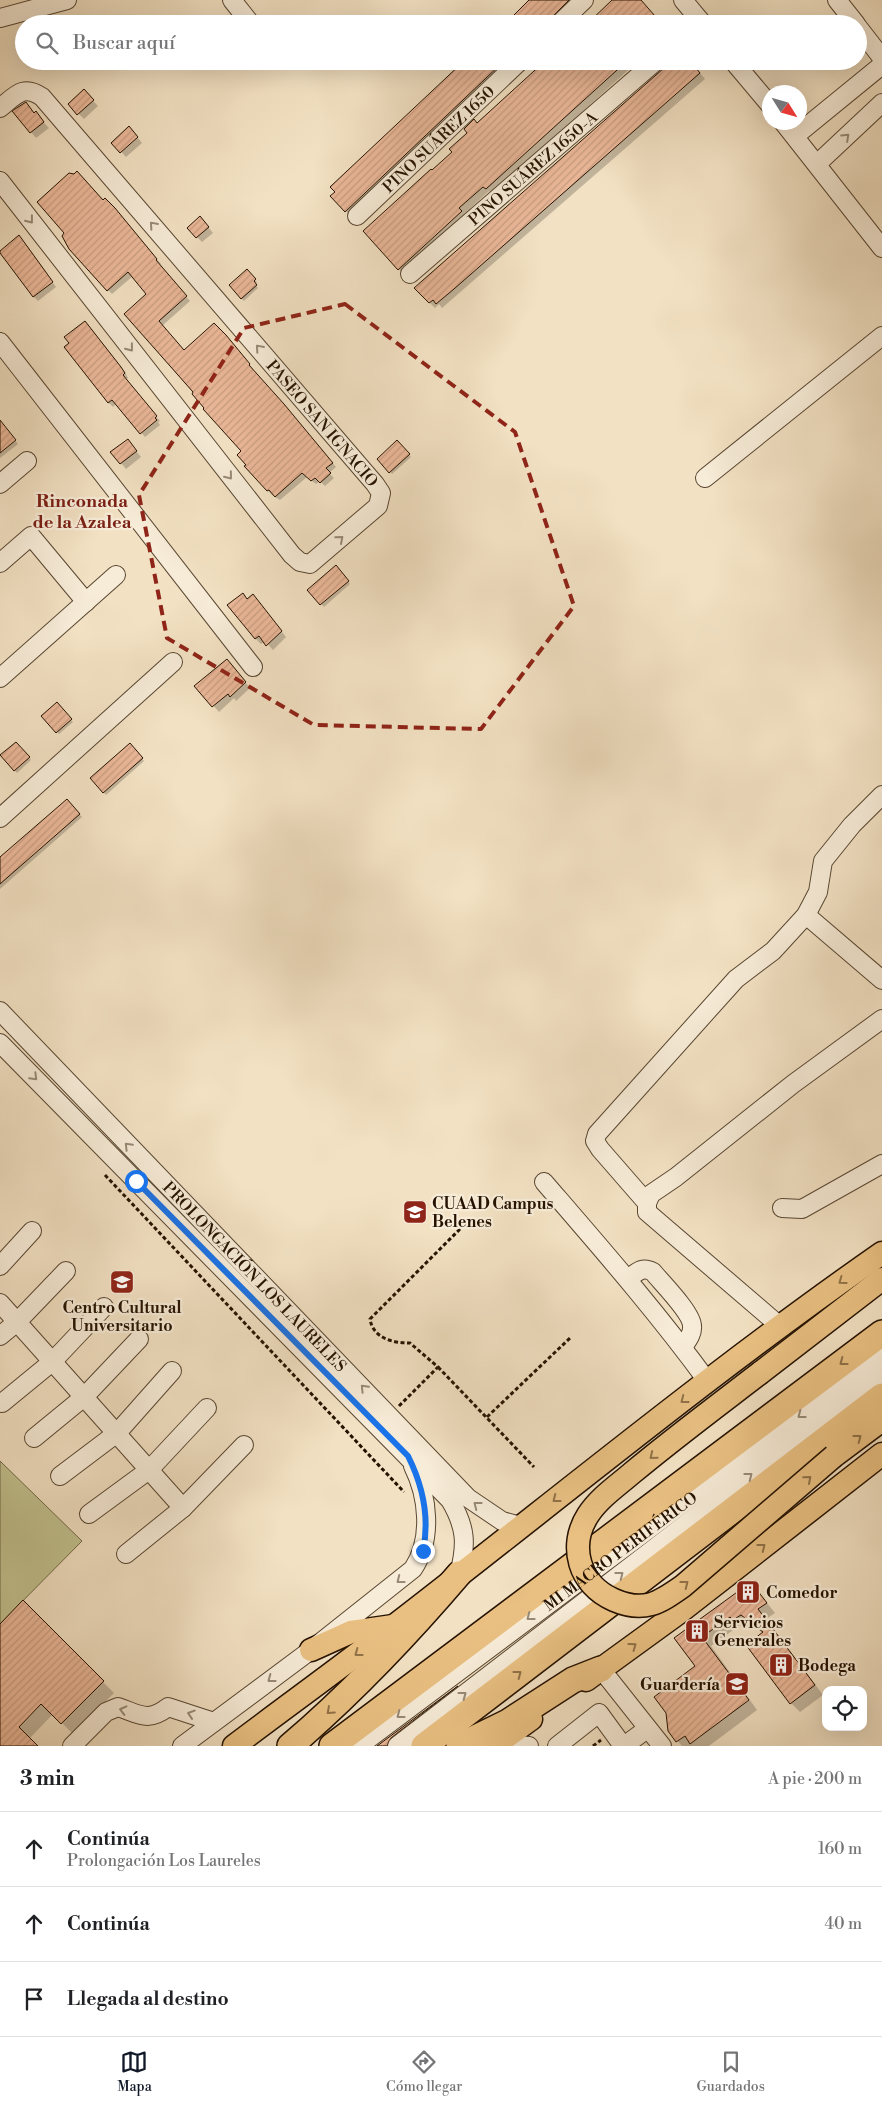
<!DOCTYPE html>
<html lang="es">
<meta charset="utf-8">
<style>
:root{--surface:#fff;--page:#f6f6f6;--text:#202124;--muted:#757577;--line:#e0e0e0;--accent:#111827}
body{margin:0;font-family:"Libre Bodoni",serif;background:var(--page);color:var(--text)}
.controls{position:absolute;right:15px;bottom:15px;display:grid;overflow:hidden;border-radius:10px;box-shadow:0 5px 20px #0002}
.controls button{width:45px;height:45px;display:grid;place-items:center;padding:0;border:0;border-bottom:1px solid var(--line);background:var(--surface);color:var(--text);font:25px sans-serif}
.compass{position:absolute;left:762px;top:85px;width:45px;height:45px;border-radius:50%;background:var(--surface);box-shadow:0 5px 20px #0002;rotate:127deg}
.stop{position:absolute;width:15px;height:15px;margin:-11px;border:4px solid #1a73e8;border-radius:50%;background:#fff}
.stop.end{background:#1a73e8;border-color:#fff;box-shadow:0 1px 5px #0008}
.list{margin:0;padding:0;list-style:none}
h2{display:flex;justify-content:space-between;align-items:center;height:65px;margin:0;padding:0 20px;font-size:21px}
h2 small{font-size:16px;font-weight:400;color:var(--muted)}
.list li{display:grid;grid-template-columns:32px 1fr auto;gap:15px;align-items:center;box-sizing:border-box;height:75px;padding:0 20px;border-top:1px solid var(--line)}
.list b{display:block;font-size:19px;white-space:nowrap}
.list p{margin:0;font-size:16px;white-space:nowrap;color:var(--muted)}
.list em{font-size:16px;font-style:normal;color:var(--muted)}
.icon{flex:none;width:28px;height:28px;fill:none;stroke:currentColor;stroke-width:2;stroke-linecap:round;stroke-linejoin:round}
.map{position:relative;flex:none;width:882px;height:1746px;overflow:hidden}
.search{position:absolute;background:var(--surface);box-shadow:0 5px 20px #0002;left:15px;right:15px;top:15px;height:55px;display:flex;align-items:center;gap:12px;box-sizing:border-box;padding:0 18px;border-radius:28px;color:var(--muted);font-size:19px}
.sheet{height:290px;background:var(--surface)}
nav{display:flex;justify-content:space-around;align-items:center;box-sizing:border-box;height:70px;border-top:1px solid var(--line);background:var(--surface);font-size:14px;color:var(--muted)}
nav a{display:grid;justify-items:center;gap:2px}
nav .on{color:var(--accent)}
.map>svg:first-child{display:block}
.green{fill:#c1c18f;stroke:#736a48}
.shadow{fill:#0003}
.building{fill:url(#building-hatch);stroke:#251200}
.lines{fill:none;stroke-linecap:round;stroke-linejoin:round}
.minor-casing{stroke:#584631;stroke-width:20}
.major-casing{stroke:#251200;stroke-width:25}
.highway-casing{stroke:#251200;stroke-width:28}
.path{stroke:#251200;stroke-width:3;stroke-dasharray:4 2.5;stroke-linecap:butt}
.minor{stroke:#f7ecd8;stroke-width:18}
.major{stroke:#e9c082;stroke-width:22}
.highway{stroke:#e9c082;stroke-width:25}
.major-bridge-casing{stroke:#251200;stroke-width:25;stroke-linecap:butt}
.major-bridge{stroke:#e9c082;stroke-width:22}
.oneway{stroke:#988a77}
.oneway2{stroke:#917248}
.route{stroke:#1a73e8;stroke-width:6}
.marked{fill:none;stroke:#8f2418;stroke-width:4;stroke-dasharray:10 6;stroke-linejoin:round}
.labels{text-anchor:middle;stroke-width:4.5;stroke-linejoin:round;paint-order:stroke}
.street-label{font-size:16px;fill:#251200;stroke:#f7ecd8}
.poi-label{font-size:16px;font-weight:bold;fill:#251200;stroke:#f7ecd8;text-anchor:start}
.neighbourhood-label{font-size:18px;font-weight:bold;fill:#7a1f14;stroke:#f7ecd8}
</style>
<div class="map">
<svg width="882" height="1746" viewBox="0 0 882 1746">
<defs>
<pattern id="building-hatch" width="6" height="6" patternUnits="userSpaceOnUse" patternTransform="scale(1.25)"><rect width="6" height="6" fill="#ebb899"/><path d="M-1 1l2-2M0 6l6-6M5 7l2-2" fill="none" stroke="#c99d82"/></pattern>
</defs>
<rect width="100%" height="100%" fill="#f2e1c3"/>
<filter id="stains"><feTurbulence type="fractalNoise" baseFrequency=".004" numOctaves="4"/><feColorMatrix values="0 0 0 0 .2 0 0 0 0 .09 0 0 0 0 .02 0 0 0 .5 -.17"/></filter>
<radialGradient id="worn" r=".72"><stop offset=".6" stop-color="#630" stop-opacity="0"/><stop offset="1" stop-color="#630" stop-opacity=".3"/></radialGradient>
<polygon class="green" points="0,1461 82,1541 0,1624"/>
<g class="shadow">
<polygon points="531,0 580,0 555,24 506,24"/>
<polygon points="466,61 515,61 351,216 332,196"/>
<polygon points="546,61 638,61 492,194 489,191 464,214 467,217 404,274 399,269 432,172 454,153 477,124"/>
<polygon points="690,61 705,79 442,308 439,304 435,308 429,302"/>
<polygon points="84,91 98,106 84,119 69,104"/>
<polygon points="26,104 49,128 36,138 31,132"/>
<polygon points="134,133 142,143 126,157 113,143"/>
<polygon points="103,201 119,214 161,264 159,265 190,301 162,326 184,351 235,346 253,369 252,370 288,409 336,467 329,473 334,478 325,486 320,481 316,484 307,477 280,500 272,495 246,466 248,465 243,451 126,314 148,294 133,276 112,294 88,270"/>
<polygon points="205,223 213,233 202,242 197,237"/>
<polygon points="24,242 56,287 38,301 34,297"/>
<polygon points="247,271 257,282 255,284 258,288 244,301 230,286"/>
<polygon points="89,326 125,372 128,378 126,379 160,421 158,422 160,425 145,437 117,403 113,407 109,403 66,347"/>
<polygon points="0,421 18,444 0,458"/>
<polygon points="128,441 141,457 126,469 121,463"/>
<polygon points="397,442 411,457 392,474 378,459"/>
<polygon points="336,567 350,584 324,607 309,590"/>
<polygon points="243,594 248,600 258,601 286,637 273,650 265,641 261,644 256,639 229,605"/>
<polygon points="232,666 250,688 236,701 234,698 219,712 196,686"/>
<polygon points="57,704 73,722 59,734 43,716"/>
<polygon points="16,743 31,760 17,773 2,756"/>
<polygon points="130,744 144,761 106,795 91,778"/>
<polygon points="67,801 82,817 0,889 0,859"/>
<polygon points="751,1583 775,1613 766,1619 823,1695 800,1712 791,1703 764,1634 751,1624 743,1629 740,1625 711,1646 757,1710 709,1746 682,1746 669,1731 696,1667 676,1638"/>
<polygon points="23,1602 114,1693 73,1734 53,1714 29,1739 36,1746 0,1746 0,1625"/>
<polygon points="457,1688 464,1695 399,1746 379,1746"/>
</g>
<g class="building">
<polygon points="529,0 569,0 545,24 505,24"/>
<polygon points="612,0 641,0 662,24 587,24"/>
<polygon points="464,61 504,61 345,212 330,196 335,192 330,187"/>
<polygon points="545,61 627,61 486,189 483,187 459,208 462,211 398,270 363,231 431,169 432,170 452,152 449,149 467,133 464,129 474,119 477,123"/>
<polygon points="672,61 690,61 700,73 454,289 436,304 433,300 429,303 414,288"/>
<polygon points="84,89 94,100 77,115 68,104"/>
<polygon points="26,102 34,113 36,111 44,122 30,133 12,111"/>
<polygon points="129,126 138,137 120,153 111,143"/>
<polygon points="77,171 103,200 105,198 115,208 157,259 156,260 187,296 159,321 184,350 214,323 226,335 250,364 249,365 284,404 333,463 326,468 331,473 320,483 315,478 311,481 302,473 275,497 269,490 267,491 244,466 246,465 237,455 241,451 203,409 204,408 192,394 193,392 124,314 146,294 128,272 107,291 69,249 62,236 64,233 37,202 69,173 74,174"/>
<polygon points="200,216 209,227 196,238 187,228"/>
<polygon points="19,235 53,282 33,297 0,253 0,251"/>
<polygon points="247,269 256,279 254,281 257,285 241,299 229,285"/>
<polygon points="85,321 121,367 125,373 123,375 157,416 155,418 157,420 140,434 112,400 108,403 64,347 69,343 64,337"/>
<polygon points="0,420 16,440 0,453"/>
<polygon points="128,439 137,451 120,464 110,452"/>
<polygon points="397,440 410,454 389,473 377,459"/>
<polygon points="336,565 349,581 320,605 307,590"/>
<polygon points="243,593 247,599 253,594 282,631 266,646 259,636 255,639 227,605"/>
<polygon points="227,659 246,682 230,697 228,694 212,707 194,686"/>
<polygon points="57,702 72,719 56,733 41,716"/>
<polygon points="16,742 30,757 14,771 0,755"/>
<polygon points="130,743 143,758 103,793 90,778"/>
<polygon points="67,799 80,814 0,884 0,857"/>
<polygon points="751,1582 767,1603 758,1609 815,1685 790,1704 746,1645 763,1632 741,1615 733,1620 730,1617 702,1637 749,1700 690,1744 685,1736 676,1742 668,1731 666,1713 654,1697 695,1666 674,1638"/>
<polygon points="23,1600 104,1681 61,1724 41,1704 19,1727 38,1746 0,1746 0,1624"/>
<polygon points="458,1686 391,1738 387,1746 377,1746"/>
</g>
<g class="lines">
<defs>
<g id="minor">
<polyline points="232,0 251,24"/>
<polyline points="683,0 703,24"/>
<polyline points="837,0 856,24"/>
<polyline points="0,18 67,0"/>
<polyline points="559,24 584,0"/>
<polyline points="858,27 882,58"/>
<polyline points="733,61 770,105"/>
<path id="s1" d="M0 108C16 95 23 84 42 97L375 484 381 493 378 506 310 564 300 562 292 555 0 181"/>
<polyline points="783,122 882,248"/>
<polyline points="795,136 882,65"/>
<polyline points="817,164 882,103"/>
<path id="s2" d="M357 216 520 61"/>
<path id="s3" d="M410 274 656 61"/>
<polyline points="0,342 253,667"/>
<polyline points="705,478 882,336"/>
<polyline points="0,484 27,461"/>
<polyline points="0,563 31,536 86,602"/>
<polyline points="0,678 116,575"/>
<polyline points="0,818 173,662"/>
<polyline points="806,915 882,980"/>
<path id="s4" d="M0 1011 468 1498 502 1521 520 1526"/>
<path d="M0 1043 450 1500C466 1527 467 1544 459 1574"/>
<path d="M544 1182C600 1247 657 1312 708 1382"/>
<polyline points="647,1203 600,1149 595,1141 597,1134 736,979 773,951 806,915 818,892 823,861 852,825 882,795"/>
<polyline points="782,1208 802,1209 882,1164"/>
<polyline points="0,1266 32,1231"/>
<path d="M628 1279C637 1272 642 1266 653 1272 662 1283 692 1313 692 1326 693 1334 687 1341 683 1347"/>
<polyline points="0,1303 183,1508"/>
<polyline points="781,1327 647,1212 647,1203 651,1194 676,1177 793,1084 882,1019"/>
<polyline points="0,1336 17,1322 66,1271"/>
<polyline points="2,1403 52,1362 104,1307"/>
<polyline points="34,1438 84,1397 139,1339"/>
<polyline points="60,1476 117,1433 172,1371"/>
<polyline points="89,1514 149,1470 207,1408"/>
<polyline points="126,1554 183,1508 244,1445"/>
<polyline points="601,1669 662,1746"/>
<polyline points="498,1743 529,1746"/>
<path d="M72 1746 106 1712 118 1707C139 1714 148 1723 168 1707L214 1722"/>
<path d="M182 1746 311 1650 413 1569C433 1539 428 1496 413 1466"/>
<path id="s5" d="M359 1746 882 1355"/>
<polyline points="397,1746 882,1373"/>
<polyline points="557,1746 599,1713 623,1746"/>
<polyline points="624,1746 647,1729"/>
</g>
<g id="major">
<polyline points="760,1373 882,1279"/>
<polyline points="834,1456 882,1420"/>
<polyline points="311,1650 351,1632 393,1626"/>
<polyline points="586,1680 681,1611 882,1454"/>
<path d="M234 1746C287 1706 341 1667 394 1626 556 1501 714 1370 882 1253"/>
<polyline points="494,1746 531,1719"/>
</g>
<g id="highway">
<path d="M290 1746C352 1693 407 1635 459 1574"/>
<polyline points="332,1746 882,1333"/>
<polyline points="424,1746 882,1396"/>
<polyline points="459,1746 508,1722 573,1680 601,1669"/>
</g>
</defs>
<use href="#minor" class="minor-casing"/>
<use href="#major" class="major-casing"/>
<use href="#highway" class="highway-casing"/>
<g class="path">
<polyline points="105,1175 404,1492"/>
<polyline points="438,1367 534,1467"/>
<path d="M399 1406 438 1367 410 1343C392 1343 373 1338 370 1319L466 1223"/>
<polyline points="487,1417 570,1338"/>
<polyline points="593,1746 601,1740"/>
</g>
<use href="#minor" class="minor"/>
<use href="#major" class="major"/>
<use href="#highway" class="highway"/>
<defs>
<path id="major-bridge" d="M760 1373C717 1406 674 1438 632 1473 617 1486 599 1498 588 1515 568 1546 579 1585 614 1600 644 1613 659 1603 683 1586L834 1456"/>
</defs>
<use href="#major-bridge" class="major-bridge-casing"/>
<use href="#major-bridge" class="major-bridge"/>
</g>
<defs><path id="oneway-chevron" d="M-2-3.5L2.5 0L-2 3.5" fill="none" stroke-width="1.6" stroke-linecap="round" stroke-linejoin="round" transform="scale(1.25)"/></defs>
<g class="oneway">
<use href="#oneway-chevron" transform="translate(846 137) rotate(-43)"/>
<use href="#oneway-chevron" transform="translate(30 220) rotate(52)"/>
<use href="#oneway-chevron" transform="translate(153 225) rotate(-131)"/>
<use href="#oneway-chevron" transform="translate(130 348) rotate(52)"/>
<use href="#oneway-chevron" transform="translate(259 348) rotate(-131)"/>
<use href="#oneway-chevron" transform="translate(229 476) rotate(51)"/>
<use href="#oneway-chevron" transform="translate(340 539) rotate(-41)"/>
<use href="#oneway-chevron" transform="translate(34 1077) rotate(45)"/>
<use href="#oneway-chevron" transform="translate(128 1146) rotate(-134)"/>
<use href="#oneway-chevron" transform="translate(364 1388) rotate(-134)"/>
<use href="#oneway-chevron" transform="translate(801 1415) rotate(143)"/>
<use href="#oneway-chevron" transform="translate(749 1476) rotate(-38)"/>
<use href="#oneway-chevron" transform="translate(477 1505) rotate(-142)"/>
<use href="#oneway-chevron" transform="translate(620 1575) rotate(-38)"/>
<use href="#oneway-chevron" transform="translate(400 1580) rotate(142)"/>
<use href="#oneway-chevron" transform="translate(530 1617) rotate(143)"/>
<use href="#oneway-chevron" transform="translate(271 1679) rotate(143)"/>
<use href="#oneway-chevron" transform="translate(463 1695) rotate(-37)"/>
<use href="#oneway-chevron" transform="translate(123 1710) rotate(-166)"/>
<use href="#oneway-chevron" transform="translate(191 1714) rotate(-162)"/>
<use href="#oneway-chevron" transform="translate(400 1715) rotate(143)"/>
</g>
<g class="oneway2">
<use href="#oneway-chevron" transform="translate(842 1281) rotate(144)"/>
<use href="#oneway-chevron" transform="translate(843 1362) rotate(143)"/>
<use href="#oneway-chevron" transform="translate(684 1400) rotate(142)"/>
<use href="#oneway-chevron" transform="translate(858 1438) rotate(-37)"/>
<use href="#oneway-chevron" transform="translate(653 1456) rotate(141)"/>
<use href="#oneway-chevron" transform="translate(808 1479) rotate(-41)"/>
<use href="#oneway-chevron" transform="translate(556 1499) rotate(142)"/>
<use href="#oneway-chevron" transform="translate(762 1547) rotate(-38)"/>
<use href="#oneway-chevron" transform="translate(685 1584) rotate(-38)"/>
<use href="#oneway-chevron" transform="translate(633 1646) rotate(-36)"/>
<use href="#oneway-chevron" transform="translate(358 1653) rotate(143)"/>
<use href="#oneway-chevron" transform="translate(518 1674) rotate(-37)"/>
<use href="#oneway-chevron" transform="translate(330 1711) rotate(138)"/>
</g>
<g class="lines">
<path class="route" d="M136 1181 408 1456C423 1486 430 1517 423 1551"/>
</g>
<path class="marked" d="M345 304 515 432 574 606 481 729 314 725 167 638 139 495 244 328Z"/>
<defs>
<symbol id="university-square" viewBox="-11 -11 22 22"><rect x="-9" y="-9" width="18" height="18" rx="4" fill="#8f2418" stroke="#f7ecd8"/><path d="M0-5L7-2L0 1L-7-2ZM-4 1L0 2.5L4 1V4Q0 6-4 4Z" fill="#fff"/></symbol>
<symbol id="building-square" viewBox="-11 -11 22 22"><rect x="-9" y="-9" width="18" height="18" rx="4" fill="#8f2418" stroke="#f7ecd8"/><path d="M-4-6H4V6H1V3H-1V6H-4ZM-2.5-4.3h1.7v1.8h-1.7ZM.8-4.3h1.7v1.8H.8ZM-2.5-1h1.7V.8h-1.7ZM.8-1h1.7V.8H.8Z" fill="#fff"/></symbol>
<symbol id="school-square" viewBox="-11 -11 22 22"><rect x="-9" y="-9" width="18" height="18" rx="4" fill="#8f2418" stroke="#f7ecd8"/><path d="M0-5L7-2L0 1L-7-2ZM-4 1L0 2.5L4 1V4Q0 6-4 4Z" fill="#fff"/></symbol>
</defs>
<g fill-rule="evenodd">
<use href="#university-square" x="401" y="1198" width="28" height="28"/>
<use href="#university-square" x="108" y="1268" width="28" height="28"/>
<use href="#building-square" x="734" y="1578" width="28" height="28"/>
<use href="#building-square" x="683" y="1617" width="28" height="28"/>
<use href="#building-square" x="767" y="1651" width="28" height="28"/>
<use href="#school-square" x="723" y="1670" width="28" height="28"/>
</g>
<g class="labels">
<g class="street-label">
<text dy="6" stroke="none"><textPath href="#s2" startOffset="112">PINO SUÁREZ 1650</textPath></text>
<text dy="6" stroke="none"><textPath href="#s3" startOffset="162">PINO SUÁREZ 1650-A</textPath></text>
<text dy="6" stroke="none"><textPath href="#s1" startOffset="479">PASEO SAN IGNACIO</textPath></text>
<text dy="6" stroke="none"><textPath href="#s4" startOffset="368">PROLONGACIÓN LOS LAURELES</textPath></text>
<text dy="6" stroke="none"><textPath href="#s5" startOffset="326">MI MACRO PERIFÉRICO</textPath></text>
</g>
<g class="poi-label">
<text x="432" y="1209">CUAAD Campus<tspan x="432" dy="18">Belenes</tspan></text>
<text x="122" y="1313" text-anchor="middle">Centro Cultural<tspan x="122" dy="18">Universitario</tspan></text>
<text x="766" y="1598">Comedor</text>
<text x="714" y="1628">Servicios<tspan x="714" dy="18">Generales</tspan></text>
<text x="798" y="1671">Bodega</text>
<text x="720" y="1690" text-anchor="end">Guardería</text>
</g>
<g class="neighbourhood-label">
<text x="82" y="507">Rinconada<tspan x="82" dy="21">de la Azalea</tspan></text>
</g>
</g>
<rect width="100%" height="100%" filter="url(#stains)"/>
<rect width="100%" height="100%" fill="url(#worn)"/>
</svg>
<div class="controls">
<button><svg class="icon" aria-label="locate" viewBox="0 0 24 24"><circle cx="12" cy="12" r="6"/><path d="M12 2v4M12 18v4M2 12h4M18 12h4"/></svg></button>
</div>
<svg class="compass" viewBox="-18 -18 36 36"><path d="M0-13l5 13h-10z" fill="#e53935"/><path d="M0 13l5-13h-10z" fill="#757577"/></svg>
<div class="stop" style="left:136px;top:1181px"></div>
<div class="stop end" style="left:423px;top:1551px"></div>
<div class="search"><svg class="icon" aria-label="search" viewBox="0 0 24 24"><circle cx="10" cy="10" r="6"/><path d="M15 15l6 6"/></svg>Buscar aquí</div>
</div>
<section class="sheet">
<h2>3 min<small>A pie · 200 m</small></h2>
<ul class="list">
<li><svg class="icon" aria-label="ahead" viewBox="0 0 24 24"><path d="M12 20V5M6 11l6-6 6 6"/></svg><div><b>Continúa</b><p>Prolongación Los Laureles</p></div><em>160 m</em></li>
<li><svg class="icon" aria-label="ahead" viewBox="0 0 24 24"><path d="M12 20V5M6 11l6-6 6 6"/></svg><div><b>Continúa</b></div><em>40 m</em></li>
<li><svg class="icon" aria-label="arrive" viewBox="0 0 24 24"><path d="M6 21V4h12l-3 4 3 4H6"/></svg><div><b>Llegada al destino</b></div></li>
</ul>
</section>
<nav>
<a class="on"><svg class="icon" aria-label="map" viewBox="0 0 24 24"><path d="M3 6l6-2 6 2 6-2v14l-6 2-6-2-6 2zM9 4v14M15 6v14"/></svg>Mapa</a>
<a><svg class="icon" aria-label="directions" viewBox="0 0 24 24"><path d="M12 3l9 9-9 9-9-9zM9 14v-3h6M13 9l2 2-2 2"/></svg>Cómo llegar</a>
<a><svg class="icon" aria-label="saved" viewBox="0 0 24 24"><path d="M7 4h10v16l-5-4-5 4z"/></svg>Guardados</a>
</nav>
